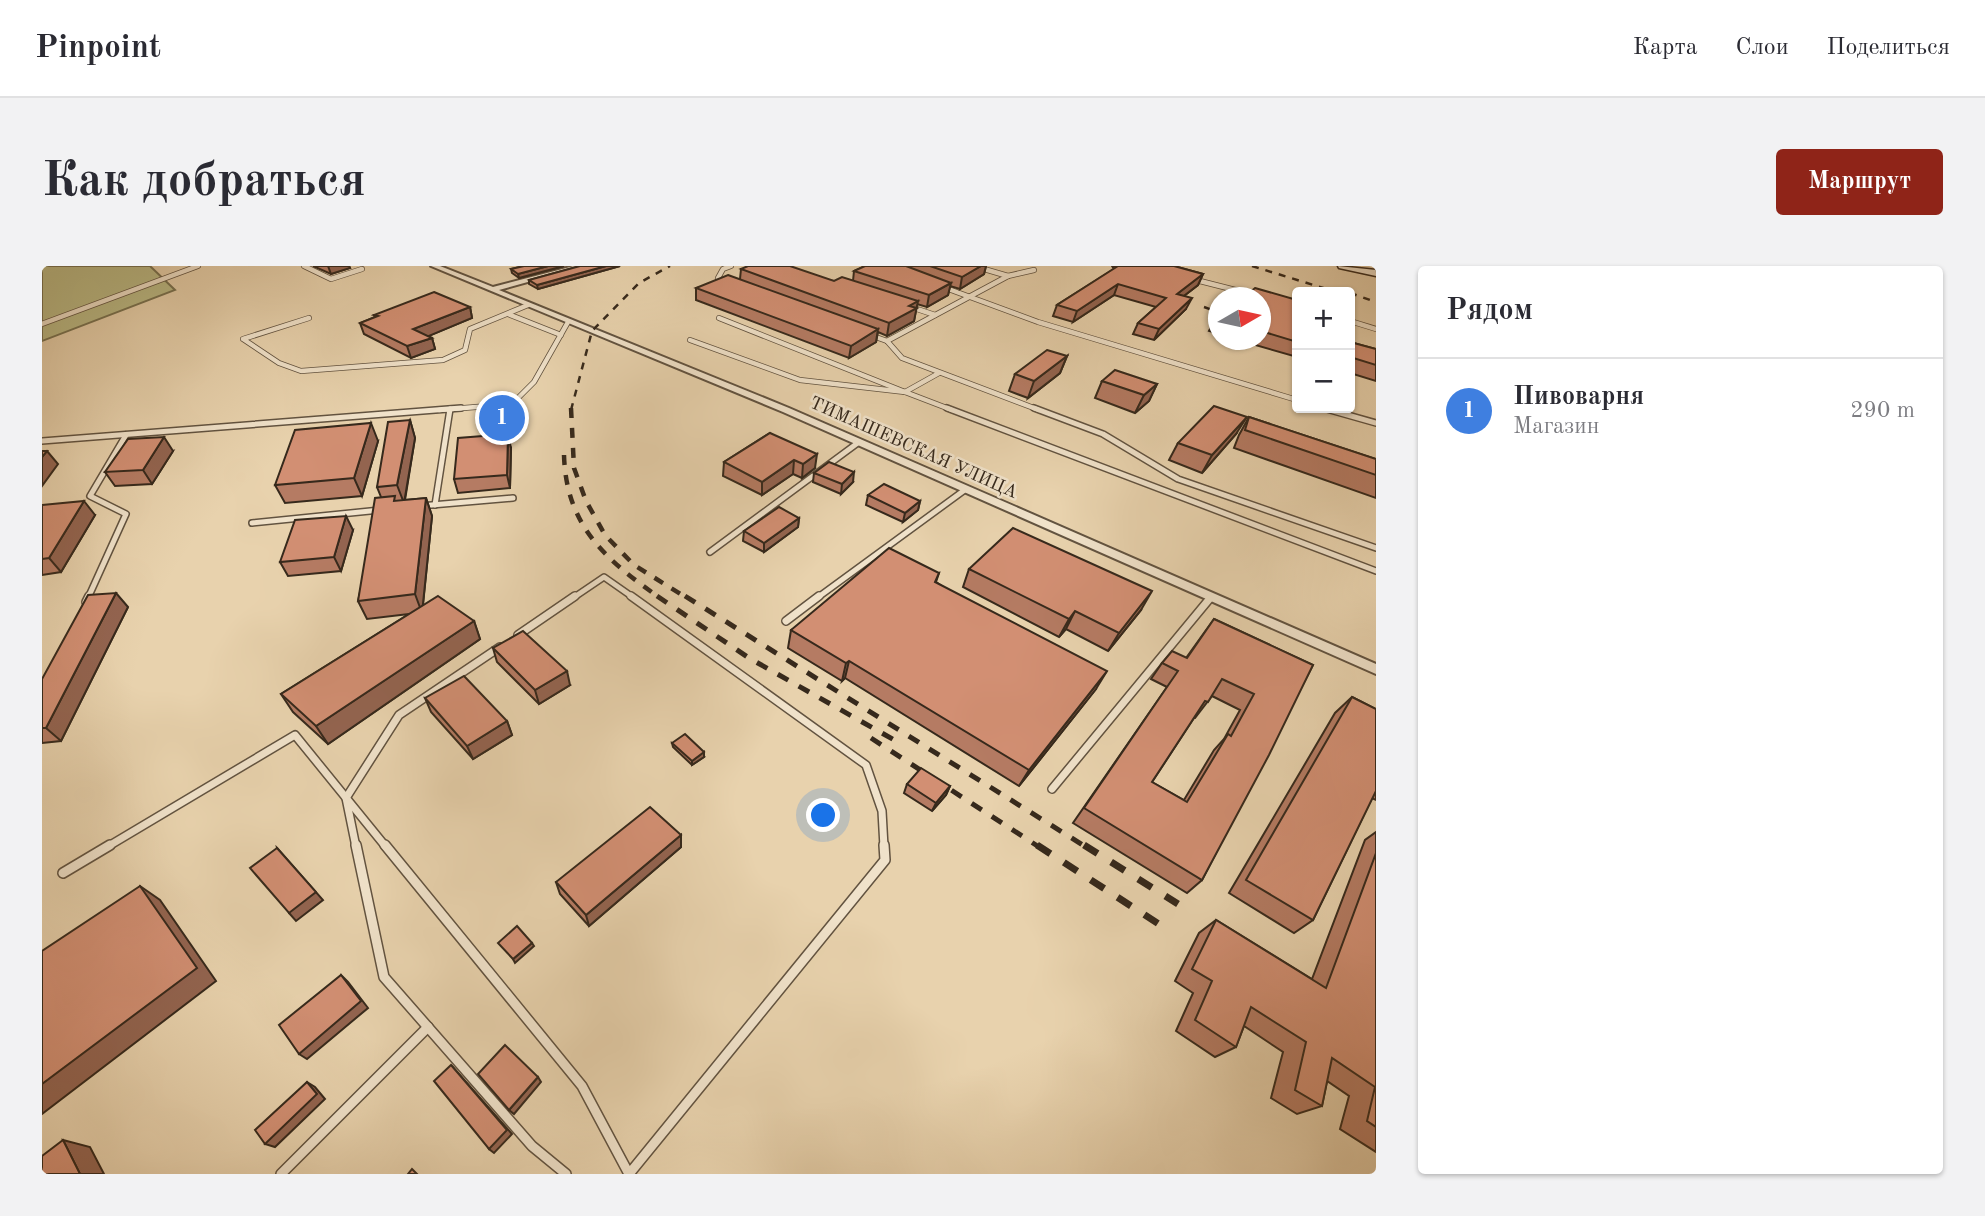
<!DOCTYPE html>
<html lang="ru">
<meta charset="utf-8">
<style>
:root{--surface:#fff;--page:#f2f2f3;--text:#2b2b33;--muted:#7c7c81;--line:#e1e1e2;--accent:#8f2418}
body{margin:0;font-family:"Old Standard TT",serif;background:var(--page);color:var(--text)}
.controls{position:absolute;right:21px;top:21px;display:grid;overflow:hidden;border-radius:7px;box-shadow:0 2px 5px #0004}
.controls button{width:63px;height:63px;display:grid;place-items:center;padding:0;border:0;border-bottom:2px solid var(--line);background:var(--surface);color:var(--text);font:35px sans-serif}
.compass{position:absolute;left:1166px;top:21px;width:63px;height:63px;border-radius:50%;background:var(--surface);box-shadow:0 2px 5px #0004;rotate:81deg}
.you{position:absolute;left:782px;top:550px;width:24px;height:24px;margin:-18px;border:5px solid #fff;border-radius:50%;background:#1a73e8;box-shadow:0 0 0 10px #1a73e833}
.badge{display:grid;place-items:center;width:46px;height:46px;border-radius:50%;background:var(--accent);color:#fff;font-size:23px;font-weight:700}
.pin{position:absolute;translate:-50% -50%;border:4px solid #fff;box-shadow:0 2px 7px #0006}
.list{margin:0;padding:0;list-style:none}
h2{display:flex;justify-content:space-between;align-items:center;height:91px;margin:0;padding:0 28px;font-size:30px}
h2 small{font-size:23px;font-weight:400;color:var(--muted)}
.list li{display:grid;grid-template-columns:46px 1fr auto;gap:21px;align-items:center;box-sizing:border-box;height:105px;padding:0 28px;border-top:2px solid var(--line)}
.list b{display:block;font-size:26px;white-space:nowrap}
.list p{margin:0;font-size:23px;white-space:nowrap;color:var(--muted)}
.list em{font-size:23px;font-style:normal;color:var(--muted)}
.map{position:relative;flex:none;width:1334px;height:908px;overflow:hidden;border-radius:7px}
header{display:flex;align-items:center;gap:42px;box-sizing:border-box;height:98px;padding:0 35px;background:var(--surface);border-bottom:2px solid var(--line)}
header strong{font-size:33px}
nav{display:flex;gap:38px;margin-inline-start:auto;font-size:24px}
.intro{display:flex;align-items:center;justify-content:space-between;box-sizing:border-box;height:168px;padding:0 42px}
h1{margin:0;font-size:49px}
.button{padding:18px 32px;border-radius:7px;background:var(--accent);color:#fff;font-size:24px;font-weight:700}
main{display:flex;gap:42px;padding:0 42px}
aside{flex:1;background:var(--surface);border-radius:7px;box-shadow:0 2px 5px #0004}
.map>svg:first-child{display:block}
.green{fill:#baba86;stroke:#787251;stroke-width:2}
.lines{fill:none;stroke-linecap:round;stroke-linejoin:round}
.lane-far3-casing{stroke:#625340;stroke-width:6}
.lane-far2-casing{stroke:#625340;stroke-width:8}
.lane-far1-casing{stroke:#625340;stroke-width:10}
.lane-casing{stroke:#625340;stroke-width:12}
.street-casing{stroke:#625340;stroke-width:4}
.secondary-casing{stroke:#36291c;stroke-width:3}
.lane-far3{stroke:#f0e2ca;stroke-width:4.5}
.lane-far2{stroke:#f0e2ca;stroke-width:5}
.lane-far1{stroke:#f0e2ca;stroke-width:7}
.lane{stroke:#f0e2ca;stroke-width:9}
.street{fill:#f0e2ca;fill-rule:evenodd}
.secondary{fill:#f0e2ca;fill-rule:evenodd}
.rail-far3{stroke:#36291c;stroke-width:2.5;stroke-dasharray:7 7;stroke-linecap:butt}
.rail-far2{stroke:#36291c;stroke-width:4.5;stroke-dasharray:10 10;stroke-linecap:butt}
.rail-far1{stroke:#36291c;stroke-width:5;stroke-dasharray:12 12;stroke-linecap:butt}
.rail{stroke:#36291c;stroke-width:7;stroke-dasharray:16 16;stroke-linecap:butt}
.wall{fill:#b57b63;stroke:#36291c;stroke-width:2;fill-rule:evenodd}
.shaded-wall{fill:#936450;stroke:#36291c;stroke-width:2}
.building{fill:#d28f73;stroke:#36291c;stroke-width:2;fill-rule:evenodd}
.labels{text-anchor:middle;stroke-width:5;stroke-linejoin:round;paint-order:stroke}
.far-street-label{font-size:18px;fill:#36291c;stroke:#f0e2ca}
</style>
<header>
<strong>Pinpoint</strong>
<nav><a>Карта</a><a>Слои</a><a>Поделиться</a></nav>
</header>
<div class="intro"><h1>Как добраться</h1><a class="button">Маршрут</a></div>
<main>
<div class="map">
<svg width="1334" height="908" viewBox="0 0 1334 908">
<rect width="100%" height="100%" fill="#e8d2ad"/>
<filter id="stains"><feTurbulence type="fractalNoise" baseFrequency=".00286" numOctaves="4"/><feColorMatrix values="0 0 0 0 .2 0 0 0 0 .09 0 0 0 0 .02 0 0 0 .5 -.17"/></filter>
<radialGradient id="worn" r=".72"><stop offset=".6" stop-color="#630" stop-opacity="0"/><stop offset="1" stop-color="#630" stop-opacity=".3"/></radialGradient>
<polygon class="green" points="0,0 108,0 133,24 0,75"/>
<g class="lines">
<defs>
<g id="lane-far3">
<polyline points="262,0 289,13 320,3"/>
<polyline points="932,0 966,10"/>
<polyline points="1150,13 1213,29"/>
<polyline points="686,16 676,12 681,3 689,0"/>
<polyline points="901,21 996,56 1255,134"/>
<polyline points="869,41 893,49"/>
<polyline points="466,48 519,69"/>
<polyline points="267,52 201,73 237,97 259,105 401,94 423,84 428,63 486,39"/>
<polyline points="677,52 863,126 897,107"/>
<polyline points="1308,55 1334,63"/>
<polyline points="0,58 156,0"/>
<polyline points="828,69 845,75 860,92 997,144"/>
<polyline points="648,74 758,114 863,126 910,144"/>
<polyline points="845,75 966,10 992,4"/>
<polyline points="1281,142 1287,144"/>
<polyline points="397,144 470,138 492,116 526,56"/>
</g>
<g id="lane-far2">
<polyline points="905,142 1334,305"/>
<polyline points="992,142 1061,168 1136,213 1334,282"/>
<polyline points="1281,142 1334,157"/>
<polyline points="0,175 419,142"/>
<polyline points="393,239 408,143"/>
<polyline points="378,240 471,232"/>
<polyline points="210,257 338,244"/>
<polyline points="668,286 817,176"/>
<polyline points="46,332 84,248 48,230 84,169"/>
<polyline points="531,332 562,311 592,332"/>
<polyline points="775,332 924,223"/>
</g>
<g id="lane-far1">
<polyline points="589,330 824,499 840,545 842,581"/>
<polyline points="44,336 47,330"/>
<polyline points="744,355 777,330"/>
<polyline points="476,369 533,330"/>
<polyline points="1010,523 1169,331"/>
<polyline points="65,581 253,469 344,581"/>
<polyline points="314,581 304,532 357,449 458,381"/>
</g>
<g id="lane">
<polyline points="314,579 342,711 490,880 524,908"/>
<polyline points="343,579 540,820 587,908"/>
<polyline points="21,607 68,579"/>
<polyline points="239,908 386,761"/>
<polyline points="587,908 843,594 842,579"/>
</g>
<polygon id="street" points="389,0 398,0 451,21 532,0 543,0 457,24 747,142 1334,398 1334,408 741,146"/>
<polygon id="secondary" points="1296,0 1334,4 1334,10 1297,2"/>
</defs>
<use href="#lane-far3" class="lane-far3-casing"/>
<use href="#lane-far2" class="lane-far2-casing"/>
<use href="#lane-far1" class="lane-far1-casing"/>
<use href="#lane" class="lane-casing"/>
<use href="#street" class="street-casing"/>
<use href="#secondary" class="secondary-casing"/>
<use href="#lane-far3" class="lane-far3"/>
<use href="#lane-far2" class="lane-far2"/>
<use href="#lane-far1" class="lane-far1"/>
<use href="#lane" class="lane"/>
<use href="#street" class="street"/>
<use href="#secondary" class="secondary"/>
<g class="rail-far3">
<polyline points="1210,0 1294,26"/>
<polyline points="1308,27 1334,36"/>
<polyline points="1162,41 1176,46"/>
<polyline points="529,144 550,65 597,17 628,0"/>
</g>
<g class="rail-far2">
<polyline points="529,142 532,202 544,235 563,269 592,299 645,332"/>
<path d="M522 189C524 260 564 294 618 332"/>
</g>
<g class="rail-far1">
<polyline points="615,330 707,392 861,479"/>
<polyline points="643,330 1044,581"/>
<polyline points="829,472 997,581"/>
</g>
<g class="rail">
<polyline points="995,579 1126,664"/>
<polyline points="1042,579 1136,638"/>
</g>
</g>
<g class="wall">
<polygon points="271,0 307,0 308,2 289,8"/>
<polygon points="482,0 522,0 477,12 470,7 469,3"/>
<polygon points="538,0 578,0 496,23 487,18 487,14"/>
<polygon points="823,0 944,0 942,8 918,23 908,20 906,29 885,41 875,38 872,55 845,70 836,66 834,76 807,92 654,34 654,22 698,13 699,3 792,15 811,15 812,5"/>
<polygon points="1070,0 1132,0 1161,8 1156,19 1142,30 1144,43 1112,74 1091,68 1096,57 1114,41 1072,29 1031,56 1011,50 1015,39 1072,3"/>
<polygon points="1219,32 1255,34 1255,91 1196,74 1219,74"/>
<polygon points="428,41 430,52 386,70 390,72 393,83 369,92 322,68 318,57 333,51 332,49"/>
<polygon points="1177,50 1177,68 1167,65 1174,52"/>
<polygon points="1308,76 1334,83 1334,115 1308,107"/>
<polygon points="1025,90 1018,107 986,132 967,125 973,108"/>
<polygon points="1060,115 1115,118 1107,135 1093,147 1053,132"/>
<polygon points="1207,151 1334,193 1334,232 1192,182 1197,169"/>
<polygon points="368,154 373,172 363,234 384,232 390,250 381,339 432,355 438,373 286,478 251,446 239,428 367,348 325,353 316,335 339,231 335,221"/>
<polygon points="728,167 773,202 760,212 751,208 720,229 681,210 682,196"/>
<polygon points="1194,168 1160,207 1127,194 1136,177"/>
<polygon points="336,175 320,230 243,237 233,219"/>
<polygon points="469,182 468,222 416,227 412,213"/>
<polygon points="131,185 110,218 73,220 63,206"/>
<polygon points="772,207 811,216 799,228 771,216"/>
<polygon points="826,229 878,235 876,244 861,256 824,239"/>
<polygon points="0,239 53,249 19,306 0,309"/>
<polygon points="757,252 756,261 722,286 701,275 702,265"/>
<polygon points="311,264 299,305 246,310 238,296"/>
<polygon points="927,303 1099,344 1066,385 1024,363 1017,371 921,321"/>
<polygon points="897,307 894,316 1054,423 977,520 803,412 800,415 746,382 749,364"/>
<polygon points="86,341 19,475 0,477 0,413"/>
<path d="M1172 353 1271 399 1160 614 1145 627 1031 557 1125 421 1109 413 1120 397 1144 392ZM1170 430 1198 444 1182 473 1172 484 1142 534 1110 516 1152 452H1153Z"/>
<polygon points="451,382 528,419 497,438 455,396"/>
<polygon points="1310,431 1334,443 1334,534 1330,532 1271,654 1252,667 1187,627 1293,447"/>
<polygon points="383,432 465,455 470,469 431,493 389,446"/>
<polygon points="630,477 662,491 650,499 631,481"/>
<polygon points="865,518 908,520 904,529 890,545 862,527"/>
<polygon points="1334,566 1334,886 1298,863 1307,830 1285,815 1280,840 1255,848 1229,832 1241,786 1202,760 1194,781 1173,791 1134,765 1151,727 1133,715 1157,667 1174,654 1270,713 1323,574"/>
<polygon points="639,569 639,581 547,660 518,628 514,616"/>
</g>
<g class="shaded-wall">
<polygon points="286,0 307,0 308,2 289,8"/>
<polygon points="506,0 522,0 477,12 476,8"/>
<polygon points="564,0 578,0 496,23 495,19"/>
<polygon points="939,0 944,0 942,8 918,23 920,11"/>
<polygon points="1161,8 1156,19 1130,39 1135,28"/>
<polygon points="909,17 906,29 885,41 887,29"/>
<polygon points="1076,18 1072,29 1031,56 1035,45"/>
<polygon points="1150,32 1144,43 1112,74 1117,63"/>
<polygon points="876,35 872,55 845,70 847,57 867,40"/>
<polygon points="428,41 430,52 375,75 371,63"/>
<polygon points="836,63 834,76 807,92 809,80"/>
<polygon points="390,72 393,83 369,92 365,80"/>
<polygon points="1025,90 1018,107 986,132 992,115"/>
<polygon points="1115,118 1107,135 1093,147 1102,129"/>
<polygon points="1205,151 1194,168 1160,207 1170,189"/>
<polygon points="368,154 373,172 362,237 355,219"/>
<polygon points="329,157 336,175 320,230 312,212"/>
<polygon points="466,168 469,182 468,222 465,209"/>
<polygon points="122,171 131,185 110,218 101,204"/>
<polygon points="5,185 16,198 0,220 0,191"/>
<polygon points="775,188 773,202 760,212 761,198"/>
<polygon points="752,194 751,208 720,229 720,216"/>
<polygon points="812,206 811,216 799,228 800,218"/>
<polygon points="384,232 390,250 380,347 373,328"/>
<polygon points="42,235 53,249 19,306 7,292"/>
<polygon points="878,235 876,244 861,256 863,247"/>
<polygon points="304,250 311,264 299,305 292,291"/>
<polygon points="757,252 756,261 722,286 722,277"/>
<polygon points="1110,325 1099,344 1066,385 1077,367"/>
<polygon points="74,327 86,341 19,475 4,462"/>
<polygon points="1033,345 1024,363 1017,371 1027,353"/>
<polygon points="432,355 438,373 286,478 274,460"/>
<polygon points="807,395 803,412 800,415 804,397"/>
<polygon points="525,405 528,419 497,438 493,424"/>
<polygon points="1065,405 1054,423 977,520 987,504"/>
<polygon points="465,455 470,469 431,493 425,480"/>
<polygon points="662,486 662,491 650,499 650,495"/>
<polygon points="908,520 904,529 890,545 894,537"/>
<polygon points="639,569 639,581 547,660 544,649"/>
<polygon points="235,582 281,634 254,655 247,647"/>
<polygon points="98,620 118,634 174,715 0,848 0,818"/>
<polygon points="490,677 492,680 473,697 471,693"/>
<polygon points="299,709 306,716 326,742 265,793 257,788"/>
<polygon points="409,799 470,868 452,887 447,883"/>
<polygon points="496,811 499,816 472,848 467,844"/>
<polygon points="265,816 273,821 283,833 233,881 223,878"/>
<polygon points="21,874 48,881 62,908 38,908"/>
</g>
<g class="building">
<polygon points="482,0 506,0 476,8 469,3"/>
<polygon points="538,0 564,0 495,19 487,14"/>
<polygon points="706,0 748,0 792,15 800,11 876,35 867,40 875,42 847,57 699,3"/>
<polygon points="823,0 864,0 909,17 887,29 812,5"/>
<polygon points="888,0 939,0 920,11"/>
<polygon points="1076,0 1132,0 1161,8 1135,28 1150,32 1117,63 1096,57 1124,32 1076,18 1035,45 1015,39"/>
<polygon points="686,9 836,63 809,80 654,22"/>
<polygon points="1213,22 1255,34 1255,76 1219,65 1219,32 1201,32"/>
<polygon points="392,26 428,41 371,63 390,72 365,80 318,57 336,50 332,49"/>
<polygon points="1308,76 1334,83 1334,99 1308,91"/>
<polygon points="1005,84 1025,90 992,115 973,108"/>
<polygon points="1073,104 1115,118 1102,129 1060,115"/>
<polygon points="1172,140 1205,151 1170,189 1136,177"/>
<polygon points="1207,151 1334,193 1334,209 1203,164"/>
<polygon points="368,154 355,219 335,221 346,156"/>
<polygon points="329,157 312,212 233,219 253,164"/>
<polygon points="728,167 775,188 761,198 752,194 720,216 682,196"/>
<polygon points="466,168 465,209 412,213 416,172"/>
<polygon points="122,171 101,204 63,206 86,173"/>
<polygon points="0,185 5,185 0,191"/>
<polygon points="787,196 812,206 800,218 772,207"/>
<polygon points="842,218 878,235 863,247 826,229"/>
<polygon points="353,230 352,235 384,232 373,328 316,335 333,232"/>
<polygon points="42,235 7,292 0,293 0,239"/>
<polygon points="737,241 757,252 722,277 702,265"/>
<polygon points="304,250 292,291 238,296 253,254"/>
<polygon points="971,262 1110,325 1077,367 1033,345 1027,353 927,303"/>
<polygon points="847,282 897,307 893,316 1065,405 987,504 807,395 804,397 749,364"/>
<polygon points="74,327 4,462 0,462 0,413 46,329"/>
<polygon points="396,330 432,355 274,460 239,428"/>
<path d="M1172 353 1271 399 1227 489 1160 614 1042 542 1136 405 1120 397 1130 385 1145 392ZM1180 413 1212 428 1189 470 1186 468 1145 536 1110 516 1163 435 1166 436Z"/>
<polygon points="481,365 525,405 493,424 451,382"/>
<polygon points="422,410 465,455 425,480 383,432"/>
<polygon points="1310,431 1334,443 1334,525 1271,654 1204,614"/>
<polygon points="643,468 662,486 650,495 630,477"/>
<polygon points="879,502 908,520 894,537 865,518"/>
<polygon points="608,541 639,569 544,649 514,616"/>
<polygon points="235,582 274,626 247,647 208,602"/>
<polygon points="1334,587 1334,861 1325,855 1333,821 1290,792 1280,840 1253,824 1264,776 1209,741 1194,781 1153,754 1170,715 1150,703 1174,654 1284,722"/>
<polygon points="98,620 155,702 0,818 0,685"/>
<polygon points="475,660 490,677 471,693 456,677"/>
<polygon points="299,709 319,735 257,788 237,759"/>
<polygon points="463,779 496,811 467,844 436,808"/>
<polygon points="409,799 465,864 447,883 392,815"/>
<polygon points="265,816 275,828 223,878 213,864"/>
<polygon points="21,874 38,908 0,908 0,890"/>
<polygon points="370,903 375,908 366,908"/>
</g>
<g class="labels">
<g class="far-street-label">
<text transform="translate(872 181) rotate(24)" y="6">ТИМАШЕВСКАЯ УЛИЦА</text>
</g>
</g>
<rect width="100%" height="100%" filter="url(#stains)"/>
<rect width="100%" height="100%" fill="url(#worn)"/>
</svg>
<div class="controls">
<button>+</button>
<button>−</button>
</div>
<svg class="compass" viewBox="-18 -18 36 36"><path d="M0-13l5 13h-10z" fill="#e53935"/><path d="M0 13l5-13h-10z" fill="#7c7c81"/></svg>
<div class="you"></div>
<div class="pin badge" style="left:460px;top:152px;background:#3f7fe0">1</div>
</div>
<aside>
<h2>Рядом<small></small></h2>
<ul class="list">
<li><span class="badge" style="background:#3f7fe0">1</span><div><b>Пивоварня</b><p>Магазин</p></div><em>290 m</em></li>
</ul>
</aside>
</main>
